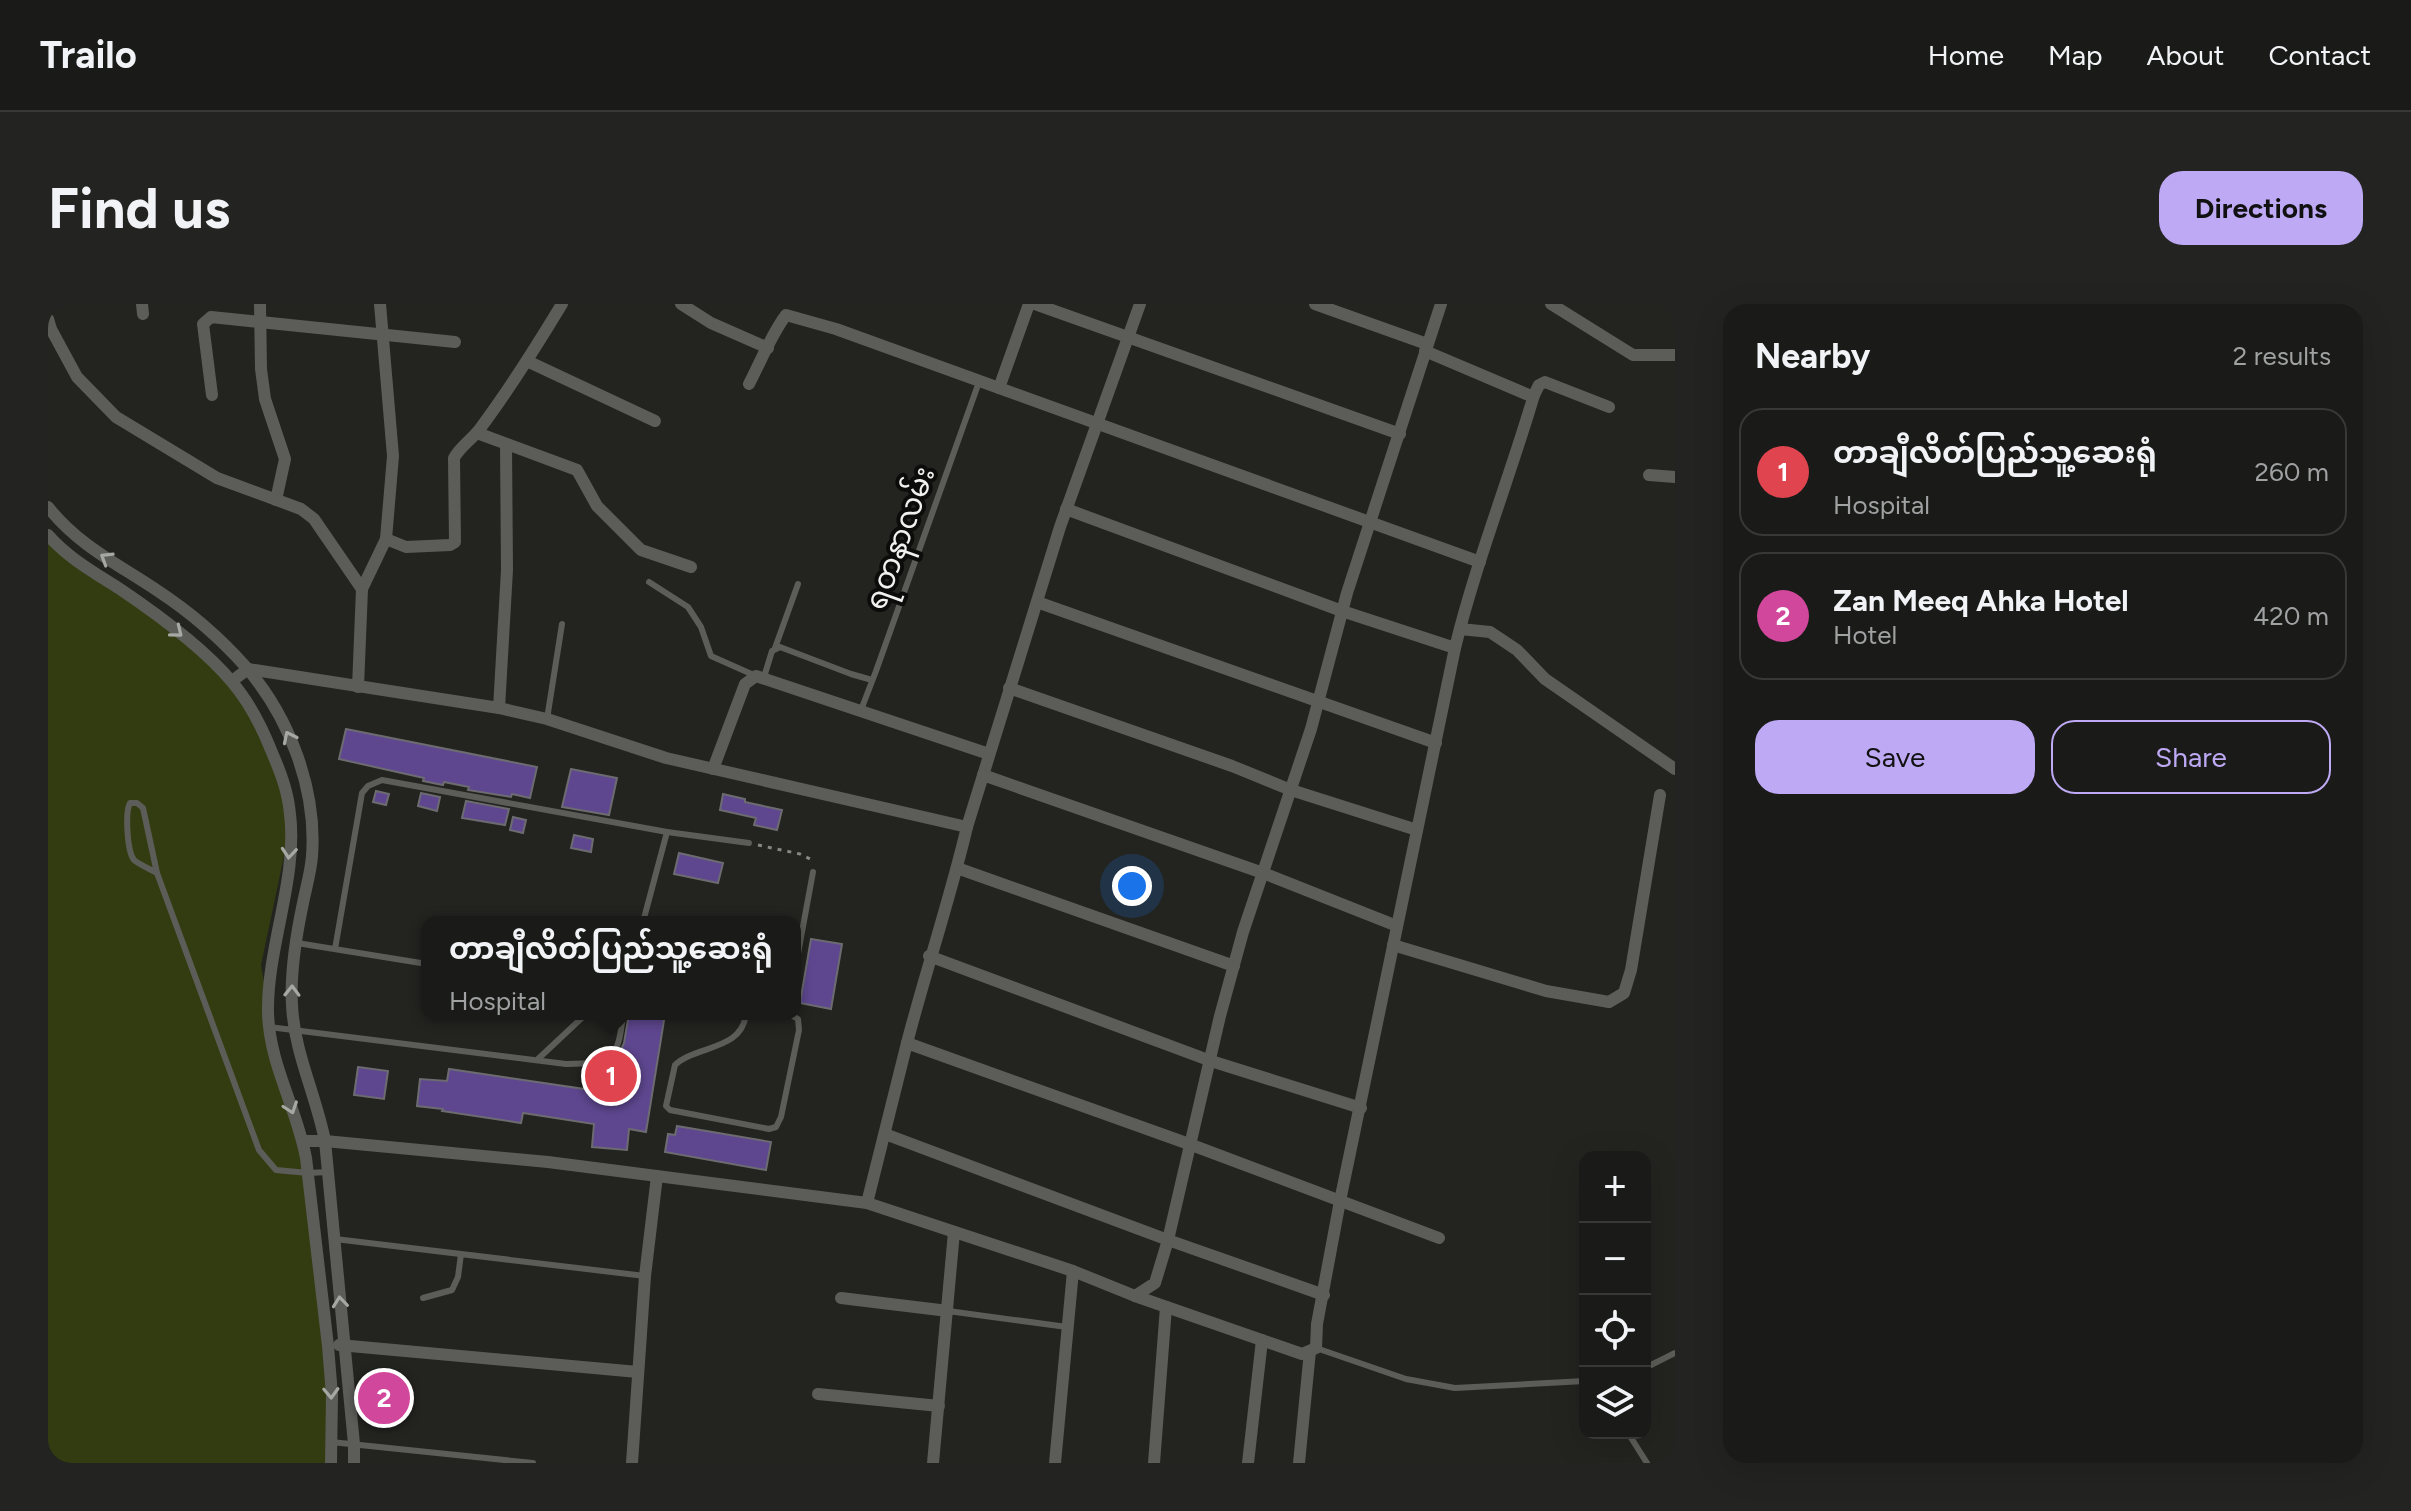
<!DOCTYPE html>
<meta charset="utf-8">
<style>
:root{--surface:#1a1b18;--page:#232421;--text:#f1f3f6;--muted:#9fa1a2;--line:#383937;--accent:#bea9f5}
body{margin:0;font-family:Figtree,"Noto Sans Myanmar",sans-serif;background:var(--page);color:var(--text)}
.controls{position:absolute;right:24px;bottom:24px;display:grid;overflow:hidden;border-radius:16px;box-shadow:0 8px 32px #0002}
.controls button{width:72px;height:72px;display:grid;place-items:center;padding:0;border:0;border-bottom:2px solid var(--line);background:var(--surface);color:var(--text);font:40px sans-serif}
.you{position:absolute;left:1084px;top:582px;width:28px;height:28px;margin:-20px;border:6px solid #fff;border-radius:50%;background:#1a73e8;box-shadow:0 0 0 12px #1a73e833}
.badge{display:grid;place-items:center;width:52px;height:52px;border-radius:50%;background:var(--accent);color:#fff;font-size:26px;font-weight:700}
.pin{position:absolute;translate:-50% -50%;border:4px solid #fff;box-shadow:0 2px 8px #0006}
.popup{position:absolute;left:373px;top:612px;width:380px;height:104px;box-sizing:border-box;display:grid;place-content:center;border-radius:16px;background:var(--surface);filter:drop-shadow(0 2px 6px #0005);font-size:26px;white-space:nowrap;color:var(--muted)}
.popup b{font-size:30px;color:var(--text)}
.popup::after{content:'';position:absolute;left:50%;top:100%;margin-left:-16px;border:16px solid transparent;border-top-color:var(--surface)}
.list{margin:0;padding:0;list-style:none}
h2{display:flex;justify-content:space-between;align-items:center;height:104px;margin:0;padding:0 32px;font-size:34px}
h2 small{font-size:26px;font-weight:400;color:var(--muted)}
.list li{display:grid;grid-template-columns:52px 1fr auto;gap:24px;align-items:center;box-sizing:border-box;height:128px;margin:0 16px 16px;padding:0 16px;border:2px solid var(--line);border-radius:24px}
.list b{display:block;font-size:30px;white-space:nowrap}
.list p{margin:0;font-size:26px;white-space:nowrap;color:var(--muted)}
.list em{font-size:26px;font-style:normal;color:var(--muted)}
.actions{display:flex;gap:16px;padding:24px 32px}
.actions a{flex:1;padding:18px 0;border:2px solid var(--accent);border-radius:24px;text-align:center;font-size:28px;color:var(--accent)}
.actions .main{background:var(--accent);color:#111}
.icon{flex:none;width:44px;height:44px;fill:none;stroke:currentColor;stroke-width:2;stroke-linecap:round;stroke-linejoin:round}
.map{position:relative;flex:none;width:1627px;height:1159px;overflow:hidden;border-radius:24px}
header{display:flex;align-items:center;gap:48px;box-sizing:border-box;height:112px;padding:0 40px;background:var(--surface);border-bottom:2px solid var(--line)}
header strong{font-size:38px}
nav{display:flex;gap:44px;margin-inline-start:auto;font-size:28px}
.intro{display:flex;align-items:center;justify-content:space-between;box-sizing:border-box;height:192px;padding:0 48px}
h1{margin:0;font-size:56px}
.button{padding:20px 36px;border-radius:24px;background:var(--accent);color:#111;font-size:28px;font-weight:700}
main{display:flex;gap:48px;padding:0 48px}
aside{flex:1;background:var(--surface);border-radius:24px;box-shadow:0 8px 32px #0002}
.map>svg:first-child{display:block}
.green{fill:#333c10}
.building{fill:#5e478f;stroke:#6c6b70;stroke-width:2}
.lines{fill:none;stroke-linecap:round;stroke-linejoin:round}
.path{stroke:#868784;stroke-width:3;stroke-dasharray:4 6;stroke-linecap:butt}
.service{stroke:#5c5d58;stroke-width:6}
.minor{stroke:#5c5d58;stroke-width:12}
.oneway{stroke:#a6a8a4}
.labels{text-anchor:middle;stroke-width:8;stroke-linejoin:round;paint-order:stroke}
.street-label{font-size:30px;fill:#f1f2ef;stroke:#0c0d0b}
</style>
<header>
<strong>Trailo</strong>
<nav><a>Home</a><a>Map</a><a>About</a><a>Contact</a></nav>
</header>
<div class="intro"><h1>Find us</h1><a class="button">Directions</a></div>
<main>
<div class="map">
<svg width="1627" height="1159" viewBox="0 0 1627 1159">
<rect width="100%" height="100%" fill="#232420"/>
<polygon class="green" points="0,230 143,339 195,394 235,468 241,528 213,661 227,741 261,883 279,1094 277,1159 0,1159"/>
<g class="building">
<polygon points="298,425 489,463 482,494 464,490 463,493 420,486 421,483 396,478 395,481 375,477 376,474 291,455"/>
<polygon points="523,465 569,474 561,511 514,503"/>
<polygon points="328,487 341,490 338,501 325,498"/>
<polygon points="373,489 392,493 389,507 370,502"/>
<polygon points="675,490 697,495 697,498 734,506 729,526 706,521 708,514 672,506"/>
<polygon points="418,497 461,505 457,521 414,514"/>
<polygon points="465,513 478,516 475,529 462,526"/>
<polygon points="526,531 545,535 543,548 523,544"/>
<polygon points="631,549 675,559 670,579 626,570"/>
<polygon points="763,635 794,640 783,705 752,699"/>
<polygon points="581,710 617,710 598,828 581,825 579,846 544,843 546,820 475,809 473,819 394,807 395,805 369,802 372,775 399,777 401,765 564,789 570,752 576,739"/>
<polygon points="310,763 340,767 336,795 306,791"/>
<polygon points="629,822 723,838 718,866 617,848 620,830 627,831"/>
</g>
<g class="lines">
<polyline class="path" points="710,541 752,550 762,555 763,560"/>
<g class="service">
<polyline points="601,278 640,303 653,323 663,352 708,372"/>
<polyline points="727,344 750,280"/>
<polyline points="716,373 724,347 732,343 803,370 824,376"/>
<polyline points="813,406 828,367 931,78"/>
<polyline points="499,415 514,320"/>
<path d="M109 569C102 565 92 561 86 556 79 547 77 508 82 499H89L95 504 109 569 211 846 228 866 260 869 280 868"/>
<polyline points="595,618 619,528"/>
<polyline points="249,639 379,660"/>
<polyline points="287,645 314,489 320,482 334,476 619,528 701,539"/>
<polyline points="747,666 765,568"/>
<path d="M698 710C694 747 648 741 627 761L618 802 622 806 721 825 728 823 733 813 751 726 750 715 741 710"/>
<path d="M221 723 518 760C564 759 570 758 575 710"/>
<polyline points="490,755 538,710"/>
<polyline points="287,935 597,972"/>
<polyline points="375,994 404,986 410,973 413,950"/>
<polyline points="900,1007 1019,1023"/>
<polyline points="1268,1044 1358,1075 1407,1084 1537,1077"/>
<polyline points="1597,1064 1627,1049"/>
<polyline points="1580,1129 1599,1159"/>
<polyline points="283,1138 485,1159"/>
</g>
<g class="minor">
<polyline points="94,0 95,10"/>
<polyline points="212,0 213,65 217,95 237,155 228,196"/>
<polyline points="633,0 663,19 720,44"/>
<polyline points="987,0 1352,130"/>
<polyline points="1267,0 1379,40"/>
<polyline points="1503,0 1585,51 1627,51"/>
<polyline points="0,15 3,25 29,73 68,113 169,174 253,205 266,215 314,285"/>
<polyline points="1377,47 1483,92 1486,91 1491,81 1497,78 1561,103"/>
<polyline points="479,57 607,117"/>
<path d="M701 80C712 59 724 29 738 11L788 25 1432 258"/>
<polyline points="951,84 981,0"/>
<polyline points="164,91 155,20 163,13 407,38"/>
<polyline points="429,129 529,166 549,202 593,246 643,263"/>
<polyline points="1601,171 1627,173"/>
<path d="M0 203C31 242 70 260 110 287 142 308 172 334 197 362 241 412 269 485 264 552 263 567 258 584 255 599 248 632 242 667 244 701 246 748 268 791 277 837L306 1140V1159"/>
<polyline points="1018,205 1294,307 1407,344"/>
<path d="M0 231C20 254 47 269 72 285 109 310 156 344 184 378 202 399 213 421 223 446 232 467 240 487 242 510 250 574 219 643 220 708 221 760 249 804 258 854L280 1042 284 1091 283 1159"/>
<path d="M338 235 358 243 402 241 407 238 406 154C412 143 423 136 431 126 461 86 488 43 514 0"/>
<polyline points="989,298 1388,439"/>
<polyline points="1412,325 1442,328 1469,346 1497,375 1627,465"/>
<polyline points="184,377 200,365 451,404 459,266 458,140"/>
<polyline points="310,383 314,285 338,235 345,152 332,0"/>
<polyline points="961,384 1184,462 1243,486 1369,526"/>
<polyline points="451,404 499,415 618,454 919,523 1012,223 1092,0"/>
<polyline points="665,465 697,380 708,372 941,450"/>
<polyline points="935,471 1215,569 1349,622"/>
<polyline points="909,564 1186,662"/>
<polyline points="1345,641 1498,687 1561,698 1576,689 1583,666 1612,491"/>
<polyline points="881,652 1163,757 1313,804"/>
<path d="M859 739C878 666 902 595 919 523"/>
<polyline points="837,830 1120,936 1276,991"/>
<polyline points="255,837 277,837 500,858 819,899 1025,967 1087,992 1107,979 1120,936 1172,712 1195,628 1263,425 1299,289 1393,0"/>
<polyline points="819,899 859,739 1141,840 1391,934"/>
<path d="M1087 992 1254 1050 1268 1044 1269 1020 1292 897 1407 344C1428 258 1461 176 1486 91"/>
<polyline points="793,994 900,1007"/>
<polyline points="291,1041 590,1068"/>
<polyline points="770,1090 891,1102"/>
<polyline points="584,1159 597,972 609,872"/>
<polyline points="885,1159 906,928"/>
<polyline points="1007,1159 1025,967"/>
<polyline points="1106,1159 1118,1003"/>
<polyline points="1200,1159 1214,1036"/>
<polyline points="1251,1159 1262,1047"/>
</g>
</g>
<defs><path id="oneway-chevron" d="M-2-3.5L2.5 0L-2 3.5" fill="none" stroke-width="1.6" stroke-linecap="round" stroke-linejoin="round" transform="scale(2)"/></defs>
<g class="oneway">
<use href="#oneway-chevron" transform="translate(58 254) rotate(-148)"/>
<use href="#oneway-chevron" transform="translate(129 328) rotate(39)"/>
<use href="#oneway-chevron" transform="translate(241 433) rotate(-116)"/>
<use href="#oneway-chevron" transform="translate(241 549) rotate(95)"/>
<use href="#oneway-chevron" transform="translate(244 687) rotate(-89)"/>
<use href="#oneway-chevron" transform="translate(243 804) rotate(71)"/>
<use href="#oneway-chevron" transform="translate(292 998) rotate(-96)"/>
<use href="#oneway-chevron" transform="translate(283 1089) rotate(88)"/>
</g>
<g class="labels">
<g class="street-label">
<text transform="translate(852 234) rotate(-70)" y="10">ရတနာလမ်း</text>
</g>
</g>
</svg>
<div class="controls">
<button>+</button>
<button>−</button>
<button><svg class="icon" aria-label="locate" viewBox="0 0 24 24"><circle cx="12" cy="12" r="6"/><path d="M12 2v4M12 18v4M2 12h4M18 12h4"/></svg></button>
<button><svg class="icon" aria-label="layers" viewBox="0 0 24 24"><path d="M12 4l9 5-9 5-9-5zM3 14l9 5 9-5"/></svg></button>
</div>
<div class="you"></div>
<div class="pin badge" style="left:563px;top:772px;background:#e0444e">1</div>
<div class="popup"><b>တာချီလိတ်ပြည်သူ့ဆေးရုံ</b>Hospital</div>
<div class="pin badge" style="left:336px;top:1094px;background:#d1479c">2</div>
</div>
<aside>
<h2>Nearby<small>2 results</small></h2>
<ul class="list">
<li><span class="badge" style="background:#e0444e">1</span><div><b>တာချီလိတ်ပြည်သူ့ဆေးရုံ</b><p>Hospital</p></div><em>260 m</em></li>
<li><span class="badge" style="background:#d1479c">2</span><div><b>Zan Meeq Ahka Hotel</b><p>Hotel</p></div><em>420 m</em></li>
</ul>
<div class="actions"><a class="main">Save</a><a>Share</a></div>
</aside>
</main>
